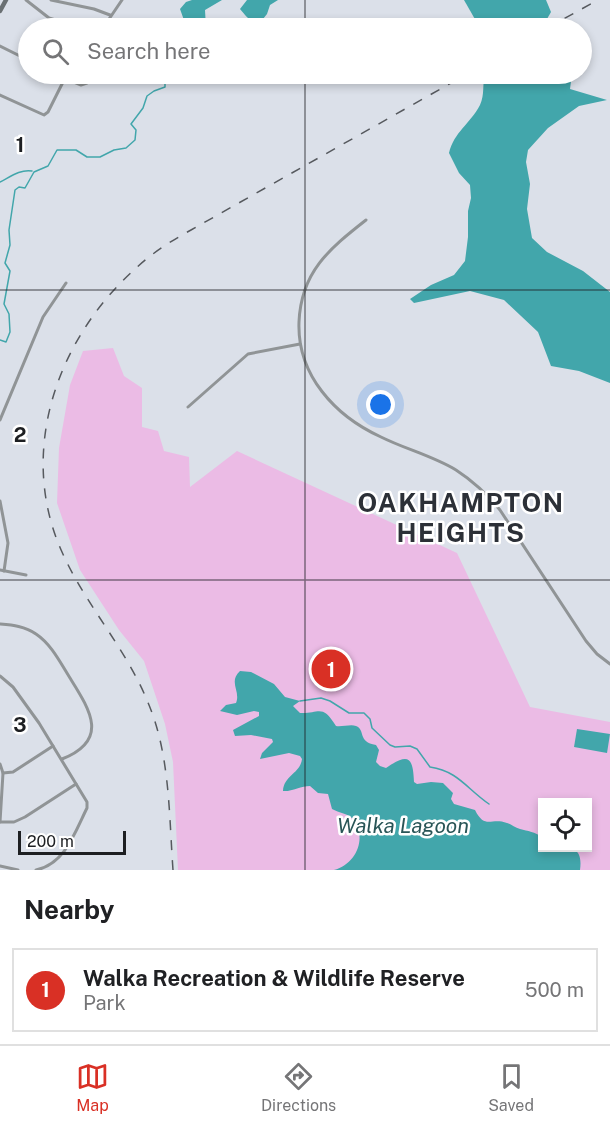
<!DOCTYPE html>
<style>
:root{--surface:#fff;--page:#f2f2f2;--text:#202124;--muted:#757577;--line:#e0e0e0;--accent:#d93025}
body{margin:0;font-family:"Public Sans",sans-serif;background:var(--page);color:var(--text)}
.controls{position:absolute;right:18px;bottom:18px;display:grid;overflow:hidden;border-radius:0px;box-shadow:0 3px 9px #0003}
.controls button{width:54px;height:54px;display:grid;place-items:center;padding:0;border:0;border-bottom:2px solid var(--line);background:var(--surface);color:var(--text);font:30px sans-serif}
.scale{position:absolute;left:18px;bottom:15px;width:108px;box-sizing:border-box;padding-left:6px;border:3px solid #1d1f22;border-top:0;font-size:16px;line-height:21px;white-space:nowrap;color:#1d1f22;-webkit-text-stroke:4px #fff;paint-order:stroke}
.you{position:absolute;left:381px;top:405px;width:21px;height:21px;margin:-15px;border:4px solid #fff;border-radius:50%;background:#1a73e8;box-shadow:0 0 0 9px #1a73e833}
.badge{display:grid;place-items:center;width:39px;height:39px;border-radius:50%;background:var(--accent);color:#fff;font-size:20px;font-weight:700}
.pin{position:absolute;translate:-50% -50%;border:3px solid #fff;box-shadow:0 2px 6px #0006}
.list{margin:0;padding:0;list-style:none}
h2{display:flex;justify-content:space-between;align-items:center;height:78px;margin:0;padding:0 24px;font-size:26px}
h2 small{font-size:20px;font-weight:400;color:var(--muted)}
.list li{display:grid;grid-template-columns:39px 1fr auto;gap:18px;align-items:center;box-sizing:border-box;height:84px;margin:0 12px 12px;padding:0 12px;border:2px solid var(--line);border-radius:0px}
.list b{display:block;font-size:22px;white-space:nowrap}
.list p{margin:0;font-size:20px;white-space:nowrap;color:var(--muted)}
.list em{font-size:20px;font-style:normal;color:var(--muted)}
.icon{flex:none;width:33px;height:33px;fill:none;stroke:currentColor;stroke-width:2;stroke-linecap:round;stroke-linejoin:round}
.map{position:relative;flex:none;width:610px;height:870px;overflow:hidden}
.search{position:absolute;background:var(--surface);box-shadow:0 3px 9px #0003;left:18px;right:18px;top:18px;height:66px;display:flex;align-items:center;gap:15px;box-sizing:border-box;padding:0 21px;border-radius:33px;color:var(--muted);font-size:22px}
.sheet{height:174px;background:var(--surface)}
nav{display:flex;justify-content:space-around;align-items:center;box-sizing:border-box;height:84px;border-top:2px solid var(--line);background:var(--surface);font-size:16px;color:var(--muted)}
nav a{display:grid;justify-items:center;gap:3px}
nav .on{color:var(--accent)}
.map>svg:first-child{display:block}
.green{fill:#ebbbe5;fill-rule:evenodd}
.water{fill:#42a6ab}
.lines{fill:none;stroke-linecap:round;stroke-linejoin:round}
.stream{stroke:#42a6ab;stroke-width:1.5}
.street{stroke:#909496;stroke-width:3}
.secondary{stroke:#6a7073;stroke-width:4.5}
.rail{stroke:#56595e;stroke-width:1.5;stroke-dasharray:10 10;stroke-linecap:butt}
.grid{fill:none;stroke:#1d1f22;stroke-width:1.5;stroke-opacity:0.55}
.labels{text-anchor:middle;stroke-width:5;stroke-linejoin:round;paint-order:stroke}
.water-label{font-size:21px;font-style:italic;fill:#295557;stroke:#fff}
.district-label{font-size:26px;font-weight:bold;letter-spacing:1.5px;fill:#2c3037;stroke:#fff}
.grid-label{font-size:20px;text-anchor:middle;font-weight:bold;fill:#1d1f22;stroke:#fff;stroke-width:5;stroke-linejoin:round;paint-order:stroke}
</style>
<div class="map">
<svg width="610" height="870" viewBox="0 0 610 870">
<rect width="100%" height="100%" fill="#dbe0e9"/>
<path class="green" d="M113 348 124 376 142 388V427L158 431 164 451 189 457 190 487 237 451 457 553 530 707 610 722V870H178L173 762 165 724 144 661 119 630 80 570 57 503 59 448 70 385 83 351ZM542 802H588V848H542Z"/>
<g class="water">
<polygon points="192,0 222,0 205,10 206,28 199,28 195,25 188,27 185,23 180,9 186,2"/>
<path d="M247 0H278L270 5 267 14 259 24C251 23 245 15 240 9Z"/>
<polygon points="464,0 546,0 551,12 547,19 521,28 480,28"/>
<path d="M485 74H572L570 89 607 100 579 106 548 128 528 150 526 162 530 184 527 209 532 238 547 252 583 271 610 292V383L579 371 551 366 538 332 504 300 470 291 414 303 410 299 431 285 454 275 465 261 468 237V211L471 198 470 185 459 173 449 153C454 132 470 124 480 105 485 94 482 85 485 74Z"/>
<path d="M240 671 251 672 274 684 285 697 300 701 293 706 300 713C319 714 322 703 336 726 342 727 351 724 356 726 366 730 357 742 376 745L379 750 376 762 380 766 386 768C408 753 413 756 414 782L417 784 431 782 443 783 453 793 451 799 454 804 475 810C485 830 491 817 507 823 511 824 515 828 520 829 528 831 535 832 542 837V848C563 848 584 841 580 870H334C356 864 367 839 354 820 348 813 339 813 332 809L328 794 318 793 310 786C301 786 291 792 283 791 284 775 300 774 302 759L300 756 289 753 260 759 262 753 273 742 272 739 251 735 235 736 233 730 259 716V712L254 711 237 715 220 711 226 705 236 703C241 691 228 682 240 671Z"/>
<polygon points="577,729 610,734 607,753 574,747"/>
</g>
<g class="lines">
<g class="stream">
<path d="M0 182C10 177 20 169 32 171"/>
<polyline points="0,340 6,342 10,332 9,314 4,304 10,271 5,263 10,245 9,230 15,190 19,187 25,188 34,172 48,166 57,150 76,150 87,157 100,157 114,150 126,148 135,140 136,130 131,124 143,108 147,96 154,91 165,87 165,77 162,74"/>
<path d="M300 701 321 698 330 701 349 713H364L370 719 372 728 390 745 395 747 410 746 417 749 430 767C458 771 467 789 489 804"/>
</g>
<g class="street">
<polyline points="26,0 49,18 81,28"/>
<polyline points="51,0 94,9 110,15"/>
<polyline points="103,28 122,0"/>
<polyline points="0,46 28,60"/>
<polyline points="55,74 81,85 87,83 92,74"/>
<polyline points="0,95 44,115 48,112 65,78"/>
<path d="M366 220C329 249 301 272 299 322 297 375 335 416 381 437 405 449 433 456 456 470 473 481 487 494 500 510L586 641 597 654 610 664"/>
<polyline points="188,407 248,354 300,344"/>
<polyline points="0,420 43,317 66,283"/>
<polyline points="0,501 8,543 4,571"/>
<polyline points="0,570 26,575"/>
<path d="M0 624C12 625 25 626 36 634 51 644 60 662 70 678 90 710 110 740 62 759"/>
<path d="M0 676 13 687 39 723 87 802V808C75 832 65 864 36 870"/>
<polyline points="0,764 3,773 0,822"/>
<polyline points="3,773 13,772 53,746"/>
<polyline points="0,822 14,822 25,817 76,784"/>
<polyline points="0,866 18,870"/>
</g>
<polyline class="secondary" points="0,11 6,0"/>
<g class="rail">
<polyline points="547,28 598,0"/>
<path d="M173 870C169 815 170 756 149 705 127 649 86 606 62 552 17 452 57 339 135 269 152 253 171 241 191 230L467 74"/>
</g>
</g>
<path class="grid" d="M305 0V28M305 74V870M0 290H610M0 580H610"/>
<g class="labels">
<g class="water-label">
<text x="403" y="833">Walka Lagoon</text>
</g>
<g class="district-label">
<text x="461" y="512">OAKHAMPTON<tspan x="461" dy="30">HEIGHTS</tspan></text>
</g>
</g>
<g class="grid-label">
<text x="20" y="152">1</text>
<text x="20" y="442">2</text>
<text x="20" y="732">3</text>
</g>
</svg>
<div class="controls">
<button><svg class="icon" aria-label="locate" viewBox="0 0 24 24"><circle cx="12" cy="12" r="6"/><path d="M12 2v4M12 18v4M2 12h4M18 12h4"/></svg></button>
</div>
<div class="scale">200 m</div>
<div class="you"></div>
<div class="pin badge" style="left:331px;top:669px">1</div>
<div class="search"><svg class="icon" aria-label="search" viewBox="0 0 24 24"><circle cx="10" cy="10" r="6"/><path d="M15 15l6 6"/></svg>Search here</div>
</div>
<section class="sheet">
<h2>Nearby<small></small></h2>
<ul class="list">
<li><span class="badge">1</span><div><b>Walka Recreation &amp; Wildlife Reserve</b><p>Park</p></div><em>500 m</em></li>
</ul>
</section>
<nav>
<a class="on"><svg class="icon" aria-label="map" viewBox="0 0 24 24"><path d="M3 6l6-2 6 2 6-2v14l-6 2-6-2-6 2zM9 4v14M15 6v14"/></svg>Map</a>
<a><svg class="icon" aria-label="directions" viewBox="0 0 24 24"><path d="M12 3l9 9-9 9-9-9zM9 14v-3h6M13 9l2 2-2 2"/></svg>Directions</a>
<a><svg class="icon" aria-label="saved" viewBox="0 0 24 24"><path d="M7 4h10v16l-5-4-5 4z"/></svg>Saved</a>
</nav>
